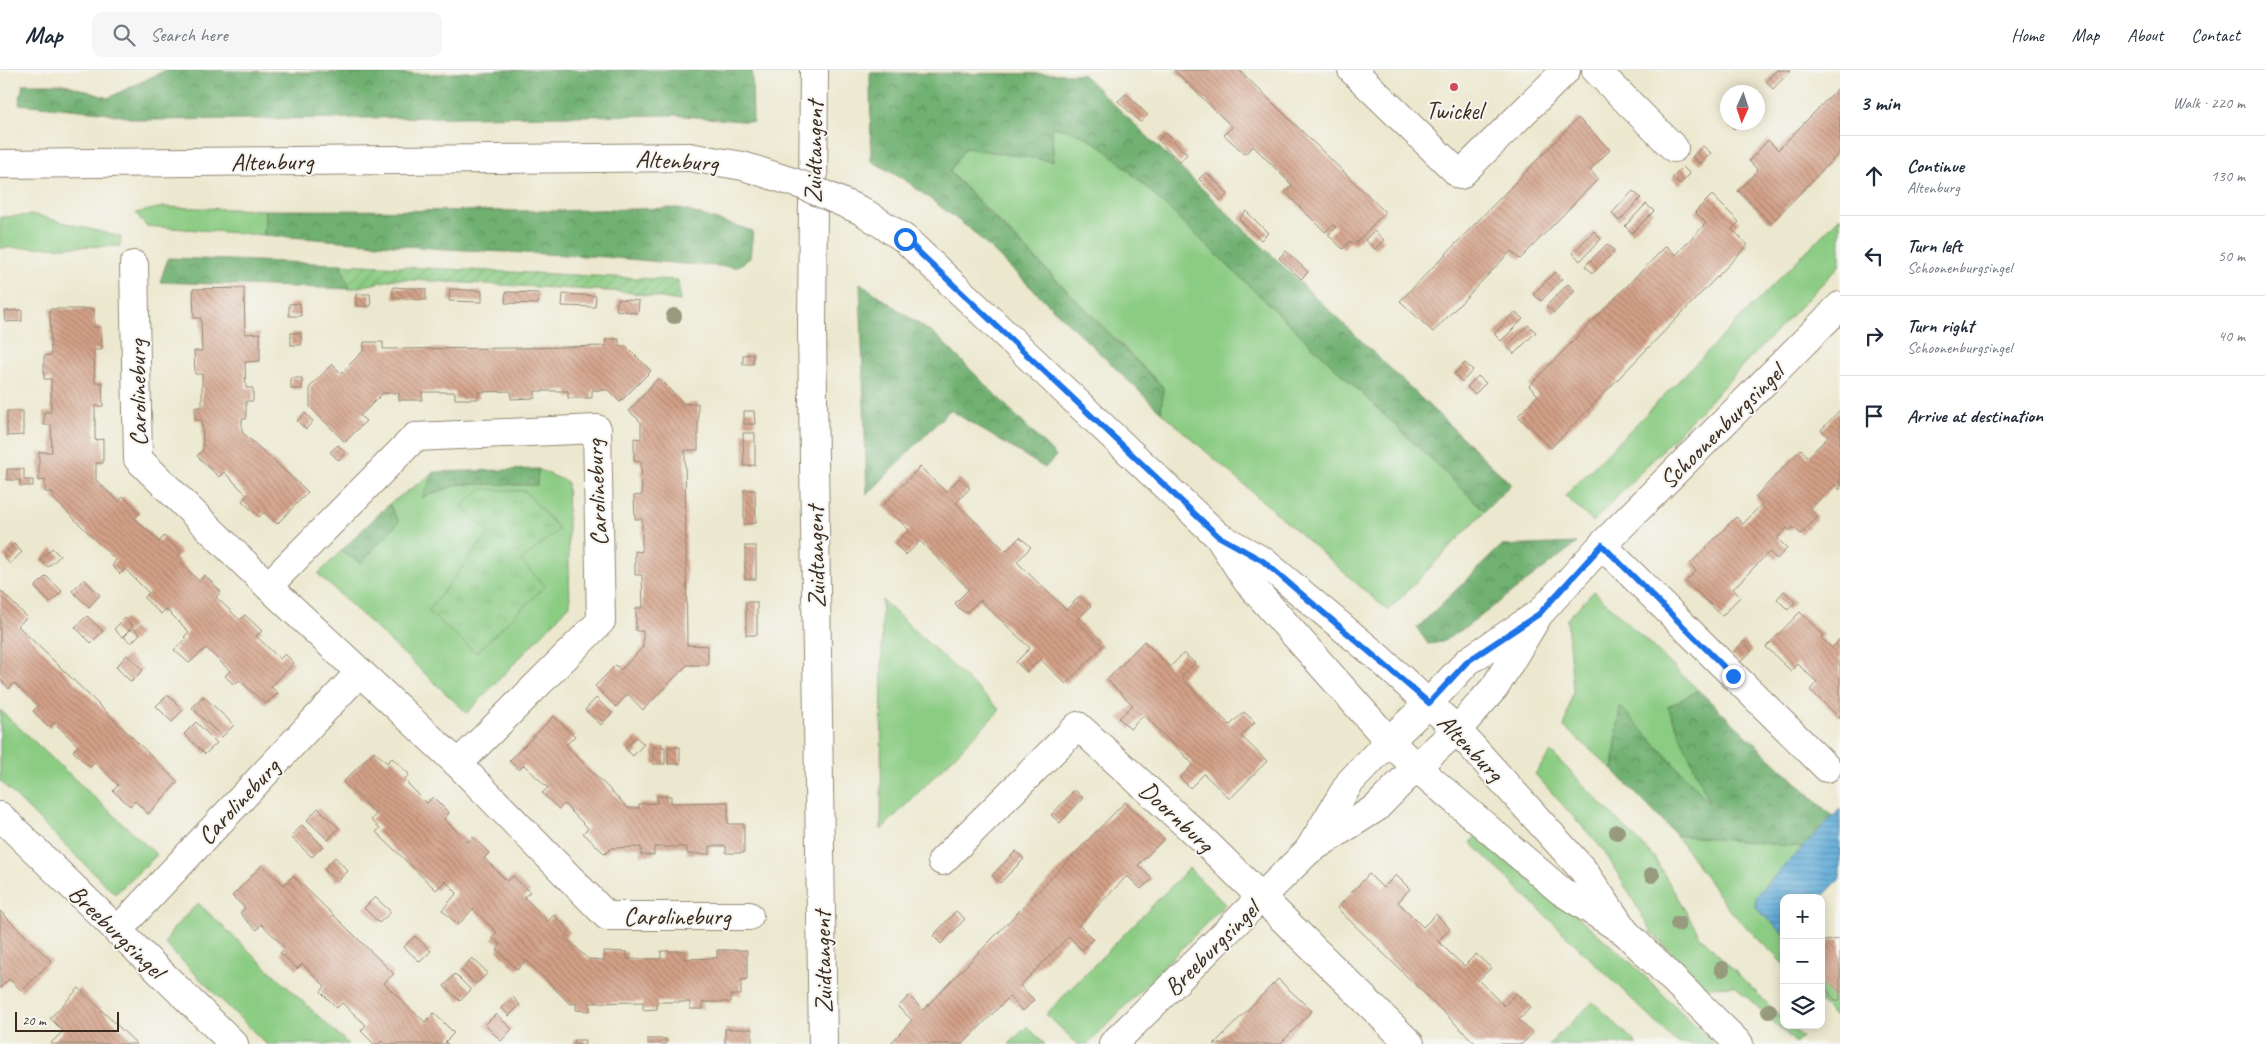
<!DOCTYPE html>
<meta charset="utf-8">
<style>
:root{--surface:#fff;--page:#f6f6f7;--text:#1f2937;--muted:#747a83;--line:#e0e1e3}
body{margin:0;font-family:Caveat,sans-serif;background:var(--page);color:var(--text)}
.controls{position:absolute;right:15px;bottom:15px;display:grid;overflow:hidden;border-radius:10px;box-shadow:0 2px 12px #0003}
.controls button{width:45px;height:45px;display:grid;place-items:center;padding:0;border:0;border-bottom:1px solid var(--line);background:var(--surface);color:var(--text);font:25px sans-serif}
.compass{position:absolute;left:1720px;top:15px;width:45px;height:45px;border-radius:50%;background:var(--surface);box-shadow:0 2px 12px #0003;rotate:183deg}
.scale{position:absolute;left:15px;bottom:12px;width:104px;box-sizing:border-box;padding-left:5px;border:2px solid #3b2a1e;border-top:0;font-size:14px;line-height:18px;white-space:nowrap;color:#3b2a1e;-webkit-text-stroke:4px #f6f6f2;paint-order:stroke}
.stop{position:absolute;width:15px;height:15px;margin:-11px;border:4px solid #1a73e8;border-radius:50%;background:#fff}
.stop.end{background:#1a73e8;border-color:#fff;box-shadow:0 1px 5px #0008}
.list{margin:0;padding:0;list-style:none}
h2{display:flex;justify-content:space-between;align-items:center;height:65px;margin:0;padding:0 20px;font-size:21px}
h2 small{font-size:16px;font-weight:400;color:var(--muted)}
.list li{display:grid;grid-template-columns:32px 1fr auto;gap:15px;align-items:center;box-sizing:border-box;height:80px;padding:0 20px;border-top:1px solid var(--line)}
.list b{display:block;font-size:19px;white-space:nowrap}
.list p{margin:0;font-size:16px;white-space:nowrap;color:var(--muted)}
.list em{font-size:16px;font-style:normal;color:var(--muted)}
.icon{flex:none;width:28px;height:28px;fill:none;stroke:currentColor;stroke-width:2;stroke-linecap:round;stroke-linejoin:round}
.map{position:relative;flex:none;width:1840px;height:974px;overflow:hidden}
header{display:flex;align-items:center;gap:30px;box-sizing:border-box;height:70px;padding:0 25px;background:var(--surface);border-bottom:1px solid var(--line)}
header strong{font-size:24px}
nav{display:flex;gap:28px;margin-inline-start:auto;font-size:18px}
.search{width:350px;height:45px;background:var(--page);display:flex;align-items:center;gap:12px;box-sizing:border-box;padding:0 18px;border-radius:10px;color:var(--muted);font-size:19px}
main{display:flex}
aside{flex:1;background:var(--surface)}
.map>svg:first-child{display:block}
.grass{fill:#8bcc83;stroke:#637b50}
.forest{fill:url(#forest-crowns);stroke:#566d48}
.park{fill:url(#park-tufts);stroke:#637b50}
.garden{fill:url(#garden-furrows);stroke:#637b50}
.water{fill:url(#water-rules);stroke:#4d6a7b}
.building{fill:url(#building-back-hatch)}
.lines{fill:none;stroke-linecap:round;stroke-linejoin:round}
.minor-casing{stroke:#948976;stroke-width:30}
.major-casing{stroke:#948976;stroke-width:30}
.minor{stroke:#fff;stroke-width:28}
.major{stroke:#fff;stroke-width:28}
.major-bridge-casing{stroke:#948976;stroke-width:30;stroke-linecap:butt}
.major-bridge{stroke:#fff;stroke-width:28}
.tree{fill:#989a7e}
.route{stroke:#1a73e8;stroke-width:6}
.poi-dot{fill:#d1495b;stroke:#f6f6f2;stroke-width:2}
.labels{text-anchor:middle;stroke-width:4;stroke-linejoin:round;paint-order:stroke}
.poi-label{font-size:25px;fill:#3b2a1e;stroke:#f6f6f2}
.street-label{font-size:25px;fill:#3b2a1e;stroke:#f6f6f2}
</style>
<header>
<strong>Map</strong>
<div class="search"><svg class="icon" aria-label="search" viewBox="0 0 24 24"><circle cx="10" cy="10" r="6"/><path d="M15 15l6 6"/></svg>Search here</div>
<nav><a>Home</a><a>Map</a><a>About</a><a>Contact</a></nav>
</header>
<main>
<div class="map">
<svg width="1840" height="974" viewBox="0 0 1840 974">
<defs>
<pattern id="forest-crowns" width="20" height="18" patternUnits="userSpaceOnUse" patternTransform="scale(1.25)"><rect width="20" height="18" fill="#70b071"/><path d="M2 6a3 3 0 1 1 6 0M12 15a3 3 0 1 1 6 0" fill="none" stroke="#5d8f5c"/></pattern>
<pattern id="park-tufts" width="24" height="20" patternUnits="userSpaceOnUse" patternTransform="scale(1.25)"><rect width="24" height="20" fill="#8bcc83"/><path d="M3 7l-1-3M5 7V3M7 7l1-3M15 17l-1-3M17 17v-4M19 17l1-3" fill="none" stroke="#79af71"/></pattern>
<pattern id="garden-furrows" width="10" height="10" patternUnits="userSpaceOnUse" patternTransform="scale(1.25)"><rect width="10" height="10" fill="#8bcc83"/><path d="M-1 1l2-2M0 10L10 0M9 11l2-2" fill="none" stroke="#79af71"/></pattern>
<pattern id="water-rules" width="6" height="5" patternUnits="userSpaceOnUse" patternTransform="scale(1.25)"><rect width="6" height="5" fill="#5fabd8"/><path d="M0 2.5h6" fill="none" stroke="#508baf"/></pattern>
<pattern id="building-back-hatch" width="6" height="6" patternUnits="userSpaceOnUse" patternTransform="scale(1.25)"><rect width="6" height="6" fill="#d3a087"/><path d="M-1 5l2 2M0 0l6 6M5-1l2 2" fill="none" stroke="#ac836e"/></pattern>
</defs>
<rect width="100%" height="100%" fill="#f6f6f2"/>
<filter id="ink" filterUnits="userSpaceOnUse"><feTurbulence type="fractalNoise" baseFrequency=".02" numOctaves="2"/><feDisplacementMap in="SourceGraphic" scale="10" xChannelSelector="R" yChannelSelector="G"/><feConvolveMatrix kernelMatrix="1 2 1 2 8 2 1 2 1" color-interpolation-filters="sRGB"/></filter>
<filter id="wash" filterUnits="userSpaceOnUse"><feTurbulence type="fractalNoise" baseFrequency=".0096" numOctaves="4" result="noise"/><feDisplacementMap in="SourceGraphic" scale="20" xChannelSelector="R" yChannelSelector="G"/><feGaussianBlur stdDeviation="1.12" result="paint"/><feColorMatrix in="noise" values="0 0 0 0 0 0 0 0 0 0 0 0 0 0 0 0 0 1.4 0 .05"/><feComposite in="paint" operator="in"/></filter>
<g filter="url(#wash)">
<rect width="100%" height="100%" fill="#ece8cf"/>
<g class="grass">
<polygon points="1052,57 1079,63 1101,76 1124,96 1485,441 1388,541 1161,342 1163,317 949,101 965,78 1053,91"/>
<polygon points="163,137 265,140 264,165 146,156 136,143"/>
<polygon points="35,145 121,167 120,176 0,178 0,147"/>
<polygon points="1840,147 1840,195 1593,452 1565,426"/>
<polygon points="538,399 567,412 570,535 467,643 318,504 341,481 361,493 398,452 389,434 435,402 423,427 460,414 537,415"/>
<polygon points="1594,521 1698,620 1668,637 1710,733 1620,637 1613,700 1564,657 1573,621 1567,549"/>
<polygon points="882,530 1000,640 881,760"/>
<polygon points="0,640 157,785 115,824 0,711"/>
<polygon points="1551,682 1654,787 1700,866 1784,950 1784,955 1789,955 1802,967 1796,973 1735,916 1706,917 1652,863 1605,782 1535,704"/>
<polygon points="1478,762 1626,888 1714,974 1678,974 1471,773"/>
<polygon points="1676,765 1803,777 1756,825 1755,837 1784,864 1784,895 1729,840"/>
<polygon points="1189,798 1225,834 1088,974 1077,974 1046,944"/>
<polygon points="198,833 348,974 266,974 165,874 173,859"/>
<polygon points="1821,900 1840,917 1840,952 1821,933"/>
<polygon points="1593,932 1637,974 1549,974"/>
<polygon points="1027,956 1045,974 1009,974"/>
</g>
<g class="forest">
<polygon points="166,0 436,4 499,0 752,0 753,52 674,45 141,50 101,42 19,34 23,14 65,14 108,28"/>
<polygon points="870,3 1082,4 1511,414 1485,441 1124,96 1101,76 1079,63 1052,57 1053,91 965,78 949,102 1163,318 1161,342 970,159 905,110 871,91"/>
<polygon points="678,138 753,161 750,188 737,197 684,194 606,187 445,179 264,165 265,140 553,141"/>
<polygon points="168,188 341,194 350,219 160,212"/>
<polygon points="860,213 939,268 1056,386 1045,398 950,340 867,425"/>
<polygon points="538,399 537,415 460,414 422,427 435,402"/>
<polygon points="389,434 399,452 361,493 341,481"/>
<polygon points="1577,473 1469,555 1442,572 1428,574 1417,558 1501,476"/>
<polygon points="1698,620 1833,747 1803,777 1676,765 1613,700 1620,636 1709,732 1668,637"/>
</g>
<polygon class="park" points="481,419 525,421 559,459 521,491 545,516 476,583 428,541 489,463 462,436"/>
<polygon class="garden" points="341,194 678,210 680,231 627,222 395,209 350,219"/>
<polygon class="water" points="1840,739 1840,809 1821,828 1784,828 1784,864 1755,837 1756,825"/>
<g id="blocks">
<g class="building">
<polygon points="1174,0 1239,0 1385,142 1354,175 1350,171 1343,179 1328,165 1336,157 1333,155 1325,162 1285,122 1292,115 1253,76 1245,84 1224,65 1232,57"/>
<polygon points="1777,0 1791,0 1773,19 1766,11"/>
<polygon points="1840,16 1840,82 1771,153 1738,121 1758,100 1749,91 1768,70 1778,80"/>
<polygon points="1126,24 1148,45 1140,52 1118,31"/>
<polygon points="1578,48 1610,80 1590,100 1598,109 1520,189 1511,181 1433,262 1400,231"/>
<polygon points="1727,52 1740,52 1734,59"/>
<polygon points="1166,63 1187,84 1180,92 1158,70"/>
<polygon points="1703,76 1711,83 1700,94 1692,87"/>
<polygon points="1683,97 1690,104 1679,115 1672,108"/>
<polygon points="1206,102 1228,124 1221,131 1199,109"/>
<polygon points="1633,121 1641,128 1619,151 1612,143"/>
<polygon points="1712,125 1739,152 1732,159 1748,175 1551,378 1518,346 1538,325 1529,316 1666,176 1676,185 1706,153 1695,142"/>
<polygon points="1646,134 1654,141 1632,163 1625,156"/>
<polygon points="1246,141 1268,163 1261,170 1239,149"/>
<polygon points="1374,161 1384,170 1375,179 1365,170"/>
<polygon points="1594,161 1601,169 1580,191 1573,183"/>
<polygon points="1607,174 1615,181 1593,203 1585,196"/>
<polygon points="1286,181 1308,202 1301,209 1279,188"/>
<polygon points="1555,202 1562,209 1541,231 1533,224"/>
<polygon points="1568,214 1575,221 1554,243 1546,236"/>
<polygon points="393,217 426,219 426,230 393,228"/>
<polygon points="244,218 245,264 260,263 260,291 245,292 246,318 253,318 253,331 246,331 246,349 242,349 242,362 308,422 277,454 264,442 259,447 242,431 247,425 224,402 219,407 197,386 203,380 202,350 195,350 195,337 202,337 202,304 195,304 194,281 202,281 201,248 194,248 193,219"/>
<polygon points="450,219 482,221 482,232 449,231"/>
<polygon points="506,222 539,223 538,234 505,233"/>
<polygon points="356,224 370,224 371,236 356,236"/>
<polygon points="563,224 596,226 595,237 562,236"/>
<polygon points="618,229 639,231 638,243 616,240"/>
<polygon points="300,233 301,246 289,246 289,234"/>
<polygon points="50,239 94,239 94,257 101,257 102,280 94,280 95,313 102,312 103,336 95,336 95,370 103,369 103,393 96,393 96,410 119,432 123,426 132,434 140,443 135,448 159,472 164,466 173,474 181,483 176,488 199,511 205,505 221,522 216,527 240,550 245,545 262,561 256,566 280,589 285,584 294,593 271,617 278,623 266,634 239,610 234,615 225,606 230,601 206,578 189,593 174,580 186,569 184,567 189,562 166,539 161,544 144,528 149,523 125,499 120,504 112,496 116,490 53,428 53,422 45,422 45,410 39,411 39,382 52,382 51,355 44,355 44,342 51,342 51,309 44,309 44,286 51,285"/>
<polygon points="22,240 22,251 6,252 5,241"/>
<polygon points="1515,242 1523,249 1501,271 1494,264"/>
<polygon points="1528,255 1536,262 1514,284 1507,276"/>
<rect x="291" y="263" width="10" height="12"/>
<polygon points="606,269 619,269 619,276 626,276 651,301 620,332 608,320 592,320 592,328 568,328 568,321 535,321 535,328 511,329 511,321 478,322 478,329 455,329 455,322 422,322 422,330 399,330 399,323 383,323 360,346 366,351 345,372 310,337 310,317 332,294 341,303 364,280 364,272 383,272 383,279 522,278 606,276"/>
<polygon points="753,284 753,294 743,294 743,285"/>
<polygon points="1465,293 1473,300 1462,312 1454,304"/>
<polygon points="1478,306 1486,313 1475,324 1467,317"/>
<rect x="291" y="308" width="11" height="11"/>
<polygon points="658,308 684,334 698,333 698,380 685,380 687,575 708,576 708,595 687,595 643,640 628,624 616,637 595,616 616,595 621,600 643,577 643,561 636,561 636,538 643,538 642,505 635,505 635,481 642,482 642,449 635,449 634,426 642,425 641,392 634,391 634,368 641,369 641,352 629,341"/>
<polygon points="1840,340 1840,420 1835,415 1810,439 1818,447 1801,464 1793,457 1790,461 1787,458 1777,468 1787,478 1777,489 1769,482 1733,519 1740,527 1722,546 1686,511 1696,501 1690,494 1736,447 1743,454 1762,434 1755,427 1801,379 1808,387 1828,367 1821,360"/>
<polygon points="7,341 23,341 23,365 7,366"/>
<polygon points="744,341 754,341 755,354 744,354"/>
<polygon points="305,343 313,351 306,359 297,351"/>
<polygon points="743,363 755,363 755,395 744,396"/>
<polygon points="338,375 346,383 338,390 330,382"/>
<polygon points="920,397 946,422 959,408 970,418 956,433 1006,481 1020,467 1031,477 1017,492 1066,540 1080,526 1091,536 1077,550 1103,576 1066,614 1040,589 1027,602 1021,597 1016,592 1030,578 980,530 966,543 960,539 955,533 969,519 920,471 906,485 895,474 909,460 883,435"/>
<polygon points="7,399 24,399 24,410 33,410 33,416 20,416 20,410 7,410"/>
<polygon points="744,420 755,420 756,453 744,454"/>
<polygon points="14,474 22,482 10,494 3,486"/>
<rect x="745" y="476" width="11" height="33"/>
<polygon points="52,478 60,486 48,497 40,490"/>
<polygon points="46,506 62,521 50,533 35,517"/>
<polygon points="84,509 100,525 89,537 72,521"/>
<polygon points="0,520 27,547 18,556 178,712 148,744 135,731 130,736 121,728 113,721 118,715 95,692 90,697 81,689 73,681 78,676 54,652 49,658 41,650 33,641 38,636 14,613 9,619 0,609"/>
<polygon points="1784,521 1795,532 1788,540 1777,529"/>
<rect x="746" y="532" width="11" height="33"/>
<polygon points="1800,542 1824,565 1821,568 1832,578 1840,569 1840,648 1810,620 1817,612 1807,603 1797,593 1791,601 1766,577"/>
<polygon points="87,546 103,561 91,573 75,557"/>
<polygon points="125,548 133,556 122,567 114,559"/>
<polygon points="133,558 140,564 131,573 124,567"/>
<polygon points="1144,571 1170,597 1184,583 1189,588 1195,593 1181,607 1230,655 1244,642 1255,652 1241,666 1267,691 1230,729 1204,704 1190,718 1180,708 1193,694 1144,645 1130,659 1119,648 1133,635 1107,610"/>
<polygon points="1744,571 1752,581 1740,592 1732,584"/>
<polygon points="127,585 143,600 131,612 116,597"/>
<polygon points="168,625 183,640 172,652 156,636"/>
<polygon points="203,626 234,655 222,667 192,638"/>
<polygon points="596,628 612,643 601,655 585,640"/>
<polygon points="554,646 575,666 566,675 628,738 639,738 639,734 657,733 657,726 671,726 671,733 728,732 728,754 744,754 744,783 726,783 726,776 710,776 710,784 687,784 687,777 654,777 654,785 641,785 641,777 611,778 605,784 583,763 588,758 564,734 559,739 542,723 548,718 524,695 519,700 509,691"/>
<polygon points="196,652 217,673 205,684 184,664"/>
<polygon points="636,667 644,674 633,686 625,678"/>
<rect x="653" y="677" width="12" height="17"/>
<rect x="668" y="677" width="12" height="17"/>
<polygon points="374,681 387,693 392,688 409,704 404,710 427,733 433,727 449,743 444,749 468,772 473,767 489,783 484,788 507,811 513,806 530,822 524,827 548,851 554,845 570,862 565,867 588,889 604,890 604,881 627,882 627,889 661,889 661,881 684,881 684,889 717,888 717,880 747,880 747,909 741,910 741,925 731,925 731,932 703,932 703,939 690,939 690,932 657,932 657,939 643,940 643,932 590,933 590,941 576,940 576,933 570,934 526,890 517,900 497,880 501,875 492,868 497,863 473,839 458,855 442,840 457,823 445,811 436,820 376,762 380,758 371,750 376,744 343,712"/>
<polygon points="1075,720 1083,728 1060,753 1051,745"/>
<polygon points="1125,732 1164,769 1138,795 1152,809 1141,819 1127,806 1079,855 1093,869 1082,880 1069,866 1020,916 1034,930 1023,941 1009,927 963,974 890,974 912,950 898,937 909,926 923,940"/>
<polygon points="318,738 339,758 328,770 307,750"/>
<polygon points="302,755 323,776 312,787 291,767"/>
<polygon points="1016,781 1024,789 1000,813 992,805"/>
<polygon points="335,787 348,801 337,812 324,799"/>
<polygon points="262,795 284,815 293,806 353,864 394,904 384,913 404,933 425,952 434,943 454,963 445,972 448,974 385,974 382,971 380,974 374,974 361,961 366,955 342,933 337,938 321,922 325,916 302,894 297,899 280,883 285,878 274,866 261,854 257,860 248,852 240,843 245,838 232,826"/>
<polygon points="1369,804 1383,818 1396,805 1410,819 1398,832 1423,857 1436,844 1450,859 1438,871 1451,884 1464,896 1476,884 1491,898 1478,910 1504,936 1516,923 1531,937 1519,950 1533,963 1522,974 1476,974 1337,838"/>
<polygon points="375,827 391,842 379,853 364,838"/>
<polygon points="0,841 51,891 22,921 9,909 0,918"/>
<polygon points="956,841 965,849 941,874 933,866"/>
<polygon points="415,866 431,881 420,892 404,877"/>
<polygon points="1840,869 1840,930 1835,930 1821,913 1821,880 1824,871"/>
<polygon points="472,888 488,903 476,914 461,900"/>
<polygon points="455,904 471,920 460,931 444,916"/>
<polygon points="1278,909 1312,941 1280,974 1214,974"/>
<polygon points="79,918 100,939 137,974 50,974 63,961 50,948"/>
<polygon points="513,927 520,935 509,946 501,938"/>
<polygon points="496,944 512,959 501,971 485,955"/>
<rect x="725" y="959" width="27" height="15"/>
<rect x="648" y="969" width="18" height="5"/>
<rect x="574" y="970" width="11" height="4"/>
</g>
</g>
</g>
<g filter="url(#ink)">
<use href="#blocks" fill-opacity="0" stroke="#948976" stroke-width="1"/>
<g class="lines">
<defs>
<g id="minor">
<polyline points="814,0 812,260 823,974"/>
<polyline points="1352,0 1460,105 1566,0"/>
<polyline points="1596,0 1674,78"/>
<polyline points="134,195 138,389 268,516 458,694 607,846 749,846"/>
<polyline points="1602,475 1827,698"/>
<polyline points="268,516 415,367 597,359 601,551 458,694"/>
<polyline points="0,746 234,974"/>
<polyline points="1308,781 1376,738 1416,697 1457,660 1495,617 1539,544 1602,475 1840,236"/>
<polyline points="942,791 1078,656 1203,770 1410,974"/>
<polyline points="117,861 360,602"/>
<polyline points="1113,974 1308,781 1350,712 1389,671 1429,633 1468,591 1534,547"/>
</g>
<g id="major">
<polyline points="0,94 689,87"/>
<polyline points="905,169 1218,466 1263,491 1379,588 1457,660 1583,800 1625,862"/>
<polyline points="1220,469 1247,511 1389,671 1416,697 1561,821 1625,862 1739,974"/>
</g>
</defs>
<use href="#minor" class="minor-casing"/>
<use href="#major" class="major-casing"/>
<use href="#minor" class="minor"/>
<use href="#major" class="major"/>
<defs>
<polyline id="major-bridge" points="689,87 743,96 802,115 862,141 905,169"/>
</defs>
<use href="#major-bridge" class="major-bridge-casing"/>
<use href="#major-bridge" class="major-bridge"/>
</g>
<g class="tree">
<circle cx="674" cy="246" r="8"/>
<circle cx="1617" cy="762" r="8"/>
<circle cx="1652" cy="805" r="8"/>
<circle cx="1678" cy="854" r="8"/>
<circle cx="1722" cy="899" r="8"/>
<circle cx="1769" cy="941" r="8"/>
</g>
</g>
<g class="lines" filter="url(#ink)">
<polyline class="route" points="905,169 1218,466 1263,491 1429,633 1468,591 1539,544 1602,475 1733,606"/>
</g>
<circle class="poi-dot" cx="1454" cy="17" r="5"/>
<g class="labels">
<g class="poi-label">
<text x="1454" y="49">Twickel</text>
</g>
<g class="street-label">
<text transform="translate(813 82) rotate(-89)" y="9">Zuidtangent</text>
<text transform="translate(677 90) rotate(3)" y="9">Altenburg</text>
<text transform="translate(272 91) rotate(-1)" y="9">Altenburg</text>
<text transform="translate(137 323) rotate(-91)" y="9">Carolineburg</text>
<text transform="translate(1721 356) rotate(-45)" y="9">Schoonenburgsingel</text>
<text transform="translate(596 423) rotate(-93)" y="9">Carolineburg</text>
<text transform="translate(815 487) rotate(-91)" y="9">Zuidtangent</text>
<text transform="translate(1471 677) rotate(46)" y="9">Altenburg</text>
<text transform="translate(238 731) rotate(-47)" y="9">Carolineburg</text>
<text transform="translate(1177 746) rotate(43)" y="9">Doornburg</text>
<text x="677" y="855">Carolineburg</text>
<text transform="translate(117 861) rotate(44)" y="9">Breeburgsingel</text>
<text transform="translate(1211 878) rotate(-45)" y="9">Breeburgsingel</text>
<text transform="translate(822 892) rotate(-91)" y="9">Zuidtangent</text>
</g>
</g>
</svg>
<div class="controls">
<button>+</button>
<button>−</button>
<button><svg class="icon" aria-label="layers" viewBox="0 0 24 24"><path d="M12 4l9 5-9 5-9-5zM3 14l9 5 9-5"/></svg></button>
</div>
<svg class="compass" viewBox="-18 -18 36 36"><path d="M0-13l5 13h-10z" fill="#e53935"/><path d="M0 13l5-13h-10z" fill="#747a83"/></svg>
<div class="scale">20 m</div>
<div class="stop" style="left:905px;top:169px"></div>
<div class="stop end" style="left:1733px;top:606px"></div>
</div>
<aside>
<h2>3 min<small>Walk · 220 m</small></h2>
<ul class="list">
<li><svg class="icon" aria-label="ahead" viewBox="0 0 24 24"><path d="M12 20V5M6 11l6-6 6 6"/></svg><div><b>Continue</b><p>Altenburg</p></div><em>130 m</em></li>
<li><svg class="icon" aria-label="left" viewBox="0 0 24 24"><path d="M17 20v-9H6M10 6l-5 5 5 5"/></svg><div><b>Turn left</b><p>Schoonenburgsingel</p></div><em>50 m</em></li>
<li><svg class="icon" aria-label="right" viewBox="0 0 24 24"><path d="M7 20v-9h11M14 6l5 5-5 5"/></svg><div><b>Turn right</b><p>Schoonenburgsingel</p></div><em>40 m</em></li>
<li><svg class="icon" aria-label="arrive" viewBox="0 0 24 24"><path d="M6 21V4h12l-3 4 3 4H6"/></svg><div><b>Arrive at destination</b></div></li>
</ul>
</aside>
</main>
